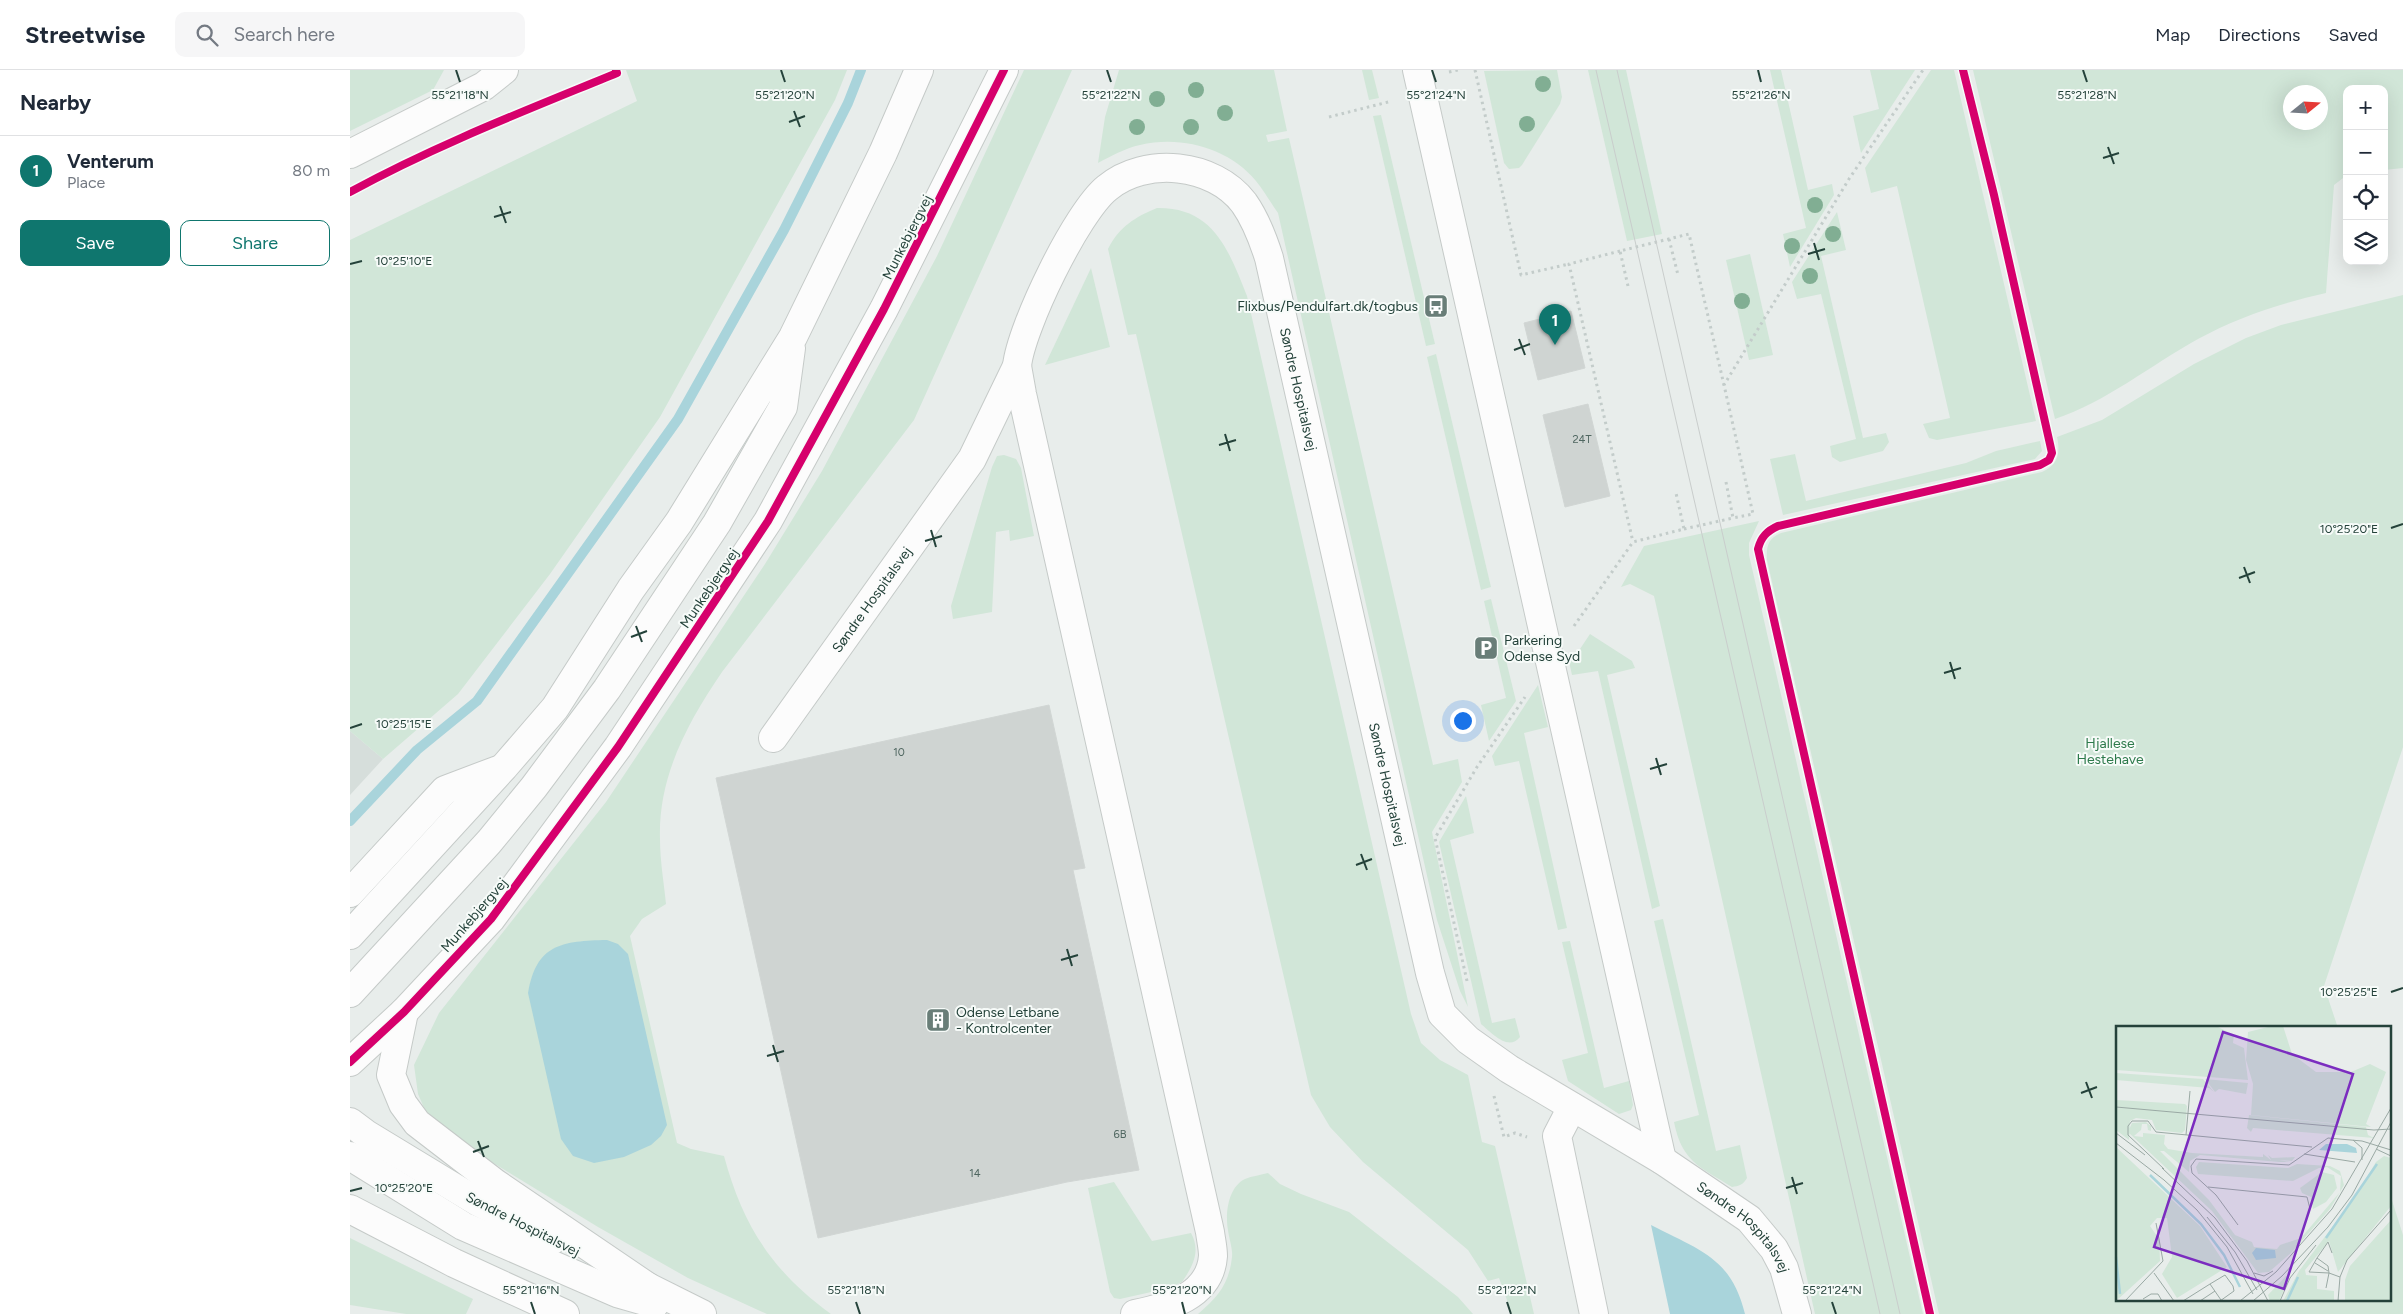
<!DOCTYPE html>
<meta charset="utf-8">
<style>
:root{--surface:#fff;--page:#f6f6f7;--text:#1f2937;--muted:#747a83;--line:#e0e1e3;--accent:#0f766e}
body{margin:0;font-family:Figtree,sans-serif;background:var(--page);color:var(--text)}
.controls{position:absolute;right:15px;top:15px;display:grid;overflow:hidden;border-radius:10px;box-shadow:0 5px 20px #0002}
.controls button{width:45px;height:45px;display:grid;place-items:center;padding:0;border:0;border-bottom:1px solid var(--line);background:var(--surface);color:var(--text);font:25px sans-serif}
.compass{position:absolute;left:1933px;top:15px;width:45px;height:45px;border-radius:50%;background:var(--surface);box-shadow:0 5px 20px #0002;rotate:72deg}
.you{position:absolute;left:1112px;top:650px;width:18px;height:18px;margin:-12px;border:4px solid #fff;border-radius:50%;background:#1a73e8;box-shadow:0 0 0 8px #1a73e833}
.badge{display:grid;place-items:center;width:32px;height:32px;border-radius:50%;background:var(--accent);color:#fff;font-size:16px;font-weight:700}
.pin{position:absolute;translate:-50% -41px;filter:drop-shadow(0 1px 2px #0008)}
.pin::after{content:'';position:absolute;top:26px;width:18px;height:15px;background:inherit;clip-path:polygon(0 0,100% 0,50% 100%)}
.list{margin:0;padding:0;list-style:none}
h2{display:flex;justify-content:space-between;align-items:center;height:65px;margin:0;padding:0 20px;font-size:21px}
h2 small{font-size:16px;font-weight:400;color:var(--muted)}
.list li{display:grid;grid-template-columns:32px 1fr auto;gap:15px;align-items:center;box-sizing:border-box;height:70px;padding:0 20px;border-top:1px solid var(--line)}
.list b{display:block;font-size:19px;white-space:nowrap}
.list p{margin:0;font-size:16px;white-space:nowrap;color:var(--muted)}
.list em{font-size:16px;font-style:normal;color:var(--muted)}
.actions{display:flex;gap:10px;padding:15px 20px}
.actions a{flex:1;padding:11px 0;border:1px solid var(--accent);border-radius:10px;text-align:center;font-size:18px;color:var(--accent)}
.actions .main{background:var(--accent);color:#fff}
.icon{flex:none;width:28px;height:28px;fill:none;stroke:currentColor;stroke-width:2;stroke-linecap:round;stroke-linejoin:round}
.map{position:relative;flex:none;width:2053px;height:1244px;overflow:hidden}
header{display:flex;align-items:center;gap:30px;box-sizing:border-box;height:70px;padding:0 25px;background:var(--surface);border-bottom:1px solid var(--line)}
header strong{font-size:24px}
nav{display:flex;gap:28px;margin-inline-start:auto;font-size:18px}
.search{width:350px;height:45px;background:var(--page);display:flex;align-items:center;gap:12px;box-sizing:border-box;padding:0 18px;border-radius:10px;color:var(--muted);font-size:19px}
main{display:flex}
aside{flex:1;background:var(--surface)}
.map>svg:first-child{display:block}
.built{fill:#d6dedb}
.green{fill:#d1e6d8;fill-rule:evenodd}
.water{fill:#a9d4db}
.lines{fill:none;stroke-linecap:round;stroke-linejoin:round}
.stream{stroke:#a9d4db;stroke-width:10}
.building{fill:#cfd4d2;stroke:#d1d6d4}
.minor-casing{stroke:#c5cac8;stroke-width:30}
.path{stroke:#c3ccca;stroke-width:3;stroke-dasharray:2.5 4;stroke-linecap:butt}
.minor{stroke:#fcfcfc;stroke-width:28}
.tram{stroke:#c9cdcc;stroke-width:1}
.cycleway-casing{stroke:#f7fbf9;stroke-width:11}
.cycleway{stroke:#d6006c;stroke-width:8}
.tree{fill:#81ae93}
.ticks{fill:none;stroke:#24423a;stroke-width:2}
.labels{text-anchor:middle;stroke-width:4;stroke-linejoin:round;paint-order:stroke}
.number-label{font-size:11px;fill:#506761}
.street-label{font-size:14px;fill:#24423a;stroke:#f7fbf9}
.poi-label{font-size:14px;fill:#24423a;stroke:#f7fbf9;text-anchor:start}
.park-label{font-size:14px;fill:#2d7a4b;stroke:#f7fbf9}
.inset-river{fill:none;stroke:#a9d4db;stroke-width:2.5}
.inset-road{fill:none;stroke:#9aa9a4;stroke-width:1}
.view{fill:#7b2cbf;fill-opacity:0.15;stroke:#7b2cbf;stroke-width:2.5}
.inset-edge{fill:none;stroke:#24423a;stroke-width:2.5}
.ticks-label{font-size:12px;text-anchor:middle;fill:#24423a;stroke:#f7fbf9;stroke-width:4;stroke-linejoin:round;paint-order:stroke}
</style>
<header>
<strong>Streetwise</strong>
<div class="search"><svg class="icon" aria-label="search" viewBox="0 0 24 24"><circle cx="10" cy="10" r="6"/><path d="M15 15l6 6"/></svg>Search here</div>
<nav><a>Map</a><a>Directions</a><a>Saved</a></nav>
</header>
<main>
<aside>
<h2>Nearby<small></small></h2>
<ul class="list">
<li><span class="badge">1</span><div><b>Venterum</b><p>Place</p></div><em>80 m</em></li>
</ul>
<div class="actions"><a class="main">Save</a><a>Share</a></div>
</aside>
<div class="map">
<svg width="2053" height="1244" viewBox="0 0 2053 1244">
<rect width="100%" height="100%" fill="#e8edeb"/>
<polygon class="built" points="0,661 33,689 0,725"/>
<g class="green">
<polygon points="0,0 94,0 83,20 0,61"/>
<polygon points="276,0 497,0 485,30 310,347 200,504 108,624 33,689 0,661 0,170 287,31"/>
<path d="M674 0H722L564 350 372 602C338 652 308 706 310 769 310 791 314 813 316 834L292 849 280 866 327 1073 341 1079 374 1086C393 1156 422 1201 481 1244H417L338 1208 248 1157 109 1072 75 1040 68 1024 64 995 89 943 256 732 415 494 472 401 587 186Z"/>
<path d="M769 0H924L937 61 916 65 918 72 939 68 1083 695 1108 689 1112 712 1082 762 1118 937 1110 921 1087 850 928 143C921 133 914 121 906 111 879 78 831 65 790 75 776 78 761 86 748 93L755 47Z"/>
<polygon points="1012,0 1022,0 1029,28 1019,30"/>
<polygon points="1207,0 1212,27 1210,34 1172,95 1169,98 1159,99 1154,93 1134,1"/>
<polygon points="1238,0 1276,0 1312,164 1277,171"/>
<polygon points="1420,0 1431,0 1458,120 1482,114 1484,125 1440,197 1433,164 1456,158"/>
<polygon points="1520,0 1565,0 1511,83 1503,46 1529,39"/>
<polygon points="1581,0 1604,0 1686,351 1587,370 1579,368 1573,354 1600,348 1547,116 1521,123 1515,98"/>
<path d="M1623 0H2053V98L2034 100V19H1997V105L1984 115 1976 223C1931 233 1888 247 1848 269 1801 295 1756 332 1705 349ZM1940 22H1970V52H1940Z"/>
<polygon points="1031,45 1085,274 1076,276 1023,46"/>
<path d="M807 138C864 137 879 181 897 226L1061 944 1071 973 1090 990 1118 1005 1132 1072 1145 1076 1184 1244H1162L1149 1208 1138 1211 1118 1180 1013 1092 980 1057 961 1025 786 264 778 265 758 179C769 157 785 147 807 138Z"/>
<polygon points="1487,142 1496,180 1471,186 1513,368 1536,363 1539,372 1533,381 1490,392 1482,387 1480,376 1506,369 1471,224 1447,229 1442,212"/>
<polygon points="1400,184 1423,285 1399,290 1376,190"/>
<polygon points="741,198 760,277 695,295"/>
<path d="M2053 225V677L1974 916 1988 958H1767V1230H2039V1121L2053 1165V1244H1589L1417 490C1416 477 1418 468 1431 463L1692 402C1707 396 1711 384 1707 367L1752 350 1844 294 1896 268 1931 255Z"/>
<polygon points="1086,284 1141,517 1131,520 1077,287"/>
<polygon points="1690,371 1692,381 1685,389 1433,445 1420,389 1445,384 1456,431 1616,393 1646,381"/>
<polygon points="654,385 666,389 671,398 684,466 660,471 659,460 646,462 642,542 603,549 601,536 642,397 647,386"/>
<polygon points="1409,451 1399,473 1399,485 1573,1244 1465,1244 1304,526 1280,514 1271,517 1294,476"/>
<polygon points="1141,529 1166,631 1139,671 1131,635 1156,628 1134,531"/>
<polygon points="1240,564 1282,591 1285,598 1257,605 1310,836 1302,839 1248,601 1222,605 1218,587 1226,585"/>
<polygon points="1188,615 1198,657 1174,663 1217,858 1208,860 1169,691 1145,696 1142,686"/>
<path d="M1116 726 1124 763 1100 770 1142 953 1165 948 1170 967C1158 982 1141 962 1131 954L1089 772Z"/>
<path d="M1313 849 1366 1081 1390 1075 1397 1108C1393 1115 1389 1116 1382 1117 1350 1097 1332 1092 1324 1052L1349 1045 1304 851Z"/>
<polygon points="1220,871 1254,1018 1279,1011 1283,1035 1281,1040 1269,1044 1218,1011 1212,990 1238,983 1212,872"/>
<path d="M918 1103 930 1114 951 1124 999 1142 1108 1227 1123 1244H848C868 1227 879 1214 882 1187 883 1179 879 1169 878 1160 875 1144 878 1117 895 1109 902 1106 911 1105 918 1103Z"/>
<path d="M764 1112 802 1171 841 1163C851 1181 843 1196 832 1212L819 1218 770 1229 764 1228 760 1222 738 1118Z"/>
<polygon points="0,1168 123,1229 116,1244 56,1244 0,1235"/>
</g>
<g class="water">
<path d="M257 870 268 874 278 884 317 1055 311 1066 301 1075 274 1087 244 1093 223 1086 211 1069 178 923C186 874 212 871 257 870Z"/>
<path d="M1301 1155C1349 1180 1381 1187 1395 1244H1320Z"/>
</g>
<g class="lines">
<polyline class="stream" points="0,751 67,680 127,631 328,349 434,160 498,33 511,0"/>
</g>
<g class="building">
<polygon points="1221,241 1235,298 1188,310 1174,253"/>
<polygon points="1238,334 1260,426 1215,437 1193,345"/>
<polygon points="699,635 735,798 723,800 789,1100 717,1112 468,1168 366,708"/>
</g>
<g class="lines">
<defs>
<g id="minor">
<polyline points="1067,0 1312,1090"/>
<polyline points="0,84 134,16 154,0"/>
<path d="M667 296 672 324 860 1162C861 1170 863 1178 863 1186 860 1227 818 1237 785 1244"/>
<path id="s1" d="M423 668 622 389 667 296C671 257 727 142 757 118 795 86 864 93 894 133 906 150 913 169 919 188L1080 903 1092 944 1118 970 1159 999 1312 1090 1399 1149 1424 1179 1434 1198 1447 1244"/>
<polyline points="0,823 95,720 148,700"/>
<polyline points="0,865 154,697 205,638 281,519 329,452 443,267 533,83 569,0"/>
<polyline points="0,923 139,772 184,717 257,619 367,453 433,337 441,278"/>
<polyline points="54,942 41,1005 53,1034 67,1053 145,1113 298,1217"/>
<polyline points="0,992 54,942 141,849 268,677 418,451 534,239 654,0"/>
<polyline points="1222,1037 1207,1066 1244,1244"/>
<polyline points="0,1052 16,1064 128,1132 203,1170"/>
<polyline points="0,1086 113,1156 267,1223 305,1234"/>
<polyline points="0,1139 104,1193 215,1244"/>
<polyline points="282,1209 352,1244"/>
</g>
</defs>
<use href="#minor" class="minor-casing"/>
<g class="path">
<polyline points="1125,0 1171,205 1219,194"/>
<polyline points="1099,2 1108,0"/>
<polyline points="979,47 1042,31"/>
<polyline points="1319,169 1328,205"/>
<polyline points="1270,181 1219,194 1283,472"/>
<polyline points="1278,216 1270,181 1339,164 1374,315"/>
<polyline points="1376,412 1383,448 1403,444 1374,315 1499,109 1573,0"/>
<polyline points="1334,459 1383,448"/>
<polyline points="1224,556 1283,472 1334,459 1326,423"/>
<polyline points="1117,911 1085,768 1127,697 1175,627"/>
<polyline points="1144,1026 1154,1067 1165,1063 1177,1067"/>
</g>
<use href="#minor" class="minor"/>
<g class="tram">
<polyline points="1246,0 1530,1244"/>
<polyline points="1267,0 1550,1244"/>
</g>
<defs>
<g id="cycleway">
<path d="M0 122C86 75 177 40 267 3L266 0"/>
<polyline points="0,992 54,942 141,849 268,677 418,451 534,239 654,0"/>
<path d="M1580 1244 1408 479C1411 467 1417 461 1428 456L1690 395 1699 390 1702 383 1644 125 1613 0"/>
</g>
</defs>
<use href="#cycleway" class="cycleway-casing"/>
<use href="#cycleway" class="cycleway"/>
</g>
<g class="tree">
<circle cx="1193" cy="14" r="8"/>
<circle cx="846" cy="20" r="8"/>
<circle cx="807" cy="29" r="8"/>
<circle cx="875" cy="43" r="8"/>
<circle cx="1177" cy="54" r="8"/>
<circle cx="787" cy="57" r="8"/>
<circle cx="841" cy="57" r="8"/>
<circle cx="1465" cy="135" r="8"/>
<circle cx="1483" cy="164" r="8"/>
<circle cx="1442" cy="176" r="8"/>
<circle cx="1460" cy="206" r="8"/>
<circle cx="1392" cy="231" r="8"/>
</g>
<path class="ticks" d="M106 0 110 12M431 0 435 12M757 0 761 12M1082 0 1086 12M1408 0 1411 12M1733 0 1737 12M444 41 450 57M439 52 455 46M1758 77 1764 94M1753 88 1769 83M150 136 156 153M144 147 161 142M1464 173 1469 190M1458 184 1475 179M0 194 12 191M1169 269 1175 285M1164 280 1180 274M875 364 880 381M869 375 886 370M2041 458 2053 454M581 460 586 477M575 471 592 466M1894 497 1900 513M1889 508 1905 502M286 556 292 572M281 567 297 561M1600 592 1605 609M1594 603 1611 598M0 658 12 654M1306 688 1311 705M1300 699 1317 694M1011 784 1017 800M1006 795 1022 789M717 879 722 896M711 890 728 885M2041 922 2053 918M423 975 428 992M417 986 434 981M1736 1012 1742 1028M1731 1023 1747 1017M128 1071 134 1087M123 1082 139 1076M1442 1107 1447 1124M1436 1118 1453 1113M0 1121 12 1118M181 1232 185 1244M506 1232 510 1244M832 1232 835 1244M1157 1232 1161 1244M1482 1232 1486 1244"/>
<defs>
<symbol id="bus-square" viewBox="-11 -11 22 22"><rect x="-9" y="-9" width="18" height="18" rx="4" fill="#697e78" stroke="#f7fbf9"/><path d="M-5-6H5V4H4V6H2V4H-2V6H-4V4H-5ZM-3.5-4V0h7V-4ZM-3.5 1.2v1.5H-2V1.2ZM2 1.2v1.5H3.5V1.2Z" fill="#fff"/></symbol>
<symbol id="parking-square" viewBox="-11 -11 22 22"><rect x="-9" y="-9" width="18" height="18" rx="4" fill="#697e78" stroke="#f7fbf9"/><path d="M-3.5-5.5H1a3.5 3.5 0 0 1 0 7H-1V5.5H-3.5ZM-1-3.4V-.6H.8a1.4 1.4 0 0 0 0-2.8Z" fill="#fff"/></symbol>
<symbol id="building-square" viewBox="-11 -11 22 22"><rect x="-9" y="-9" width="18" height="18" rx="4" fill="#697e78" stroke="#f7fbf9"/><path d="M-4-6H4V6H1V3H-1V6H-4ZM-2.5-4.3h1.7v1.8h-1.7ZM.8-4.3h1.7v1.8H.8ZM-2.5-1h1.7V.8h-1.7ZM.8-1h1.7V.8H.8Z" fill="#fff"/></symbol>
</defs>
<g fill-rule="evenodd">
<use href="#bus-square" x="1072" y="222" width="28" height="28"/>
<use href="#parking-square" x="1122" y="564" width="28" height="28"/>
<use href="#building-square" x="574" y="936" width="28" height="28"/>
</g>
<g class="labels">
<g class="number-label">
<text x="1232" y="373">24T</text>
<text x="549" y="686">10</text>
<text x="770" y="1068">6B</text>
<text x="625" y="1107">14</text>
</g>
<g class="street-label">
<text transform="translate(557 167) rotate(-63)" y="5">Munkebjergvej</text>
<text dy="5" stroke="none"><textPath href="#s1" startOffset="995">Søndre Hospitalsvej</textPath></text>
<text transform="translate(359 518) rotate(-56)" y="5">Munkebjergvej</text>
<text dy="5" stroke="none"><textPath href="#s1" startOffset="170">Søndre Hospitalsvej</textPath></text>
<text dy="5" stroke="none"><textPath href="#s1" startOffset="1400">Søndre Hospitalsvej</textPath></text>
<text transform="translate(124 845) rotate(-49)" y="5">Munkebjergvej</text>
<text transform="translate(173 1154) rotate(27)" y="5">Søndre Hospitalsvej</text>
<text dy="5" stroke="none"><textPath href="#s1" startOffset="2008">Søndre Hospitalsvej</textPath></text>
</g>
<g class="poi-label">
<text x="1068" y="241" text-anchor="end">Flixbus/Pendulfart.dk/togbus</text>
<text x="1154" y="575">Parkering<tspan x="1154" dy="16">Odense Syd</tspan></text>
<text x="606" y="947">Odense Letbane<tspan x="606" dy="16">- Kontrolcenter</tspan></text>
</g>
<g class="park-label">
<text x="1760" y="678">Hjallese<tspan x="1760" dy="16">Hestehave</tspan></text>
</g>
</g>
<g transform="translate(1766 956)">
<rect width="275" height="275" fill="#e8edeb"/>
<path d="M0 0H100L118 9 117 17 128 22 132 54 0 44ZM156 0H167L176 28 200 46H235L254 38 270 46 250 98 255 101 135 89 137 58 130 34 132 6ZM0 47 87 53 98 66 93 62 0 54ZM89 53 132 57 130 68 103 63 99 66ZM0 74 69 78 71 80 69 104 66 107 40 104 36 94 20 92 14 95 13 114 0 104ZM133 89 250 101 252 109 258 112 137 102 135 106 131 102ZM30 96 35 100V105L32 104 31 98H26L25 104 18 110 27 111V107L49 109 48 118 52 123 76 127 147 131V128L155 134 152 129 156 132 179 131 176 135 163 134 174 136H163L84 129 74 135 73 146 48 125H44L93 174 119 209 136 216 138 221 161 223 164 219 185 212 224 166 225 150 211 141 203 142 177 155 82 148 80 141 83 136 172 142 181 138 214 140 224 145 228 159 214 183 175 227 153 246 142 247 96 185 12 106 16 97ZM0 121 84 200 111 241 61 272 46 248 56 231 51 192H41L34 200 43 213 44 235 0 275ZM268 130 275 132V180L222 246 213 215 189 244 190 249 201 250V263L218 265V275H167L183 245 239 171 260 136ZM206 146 218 149 221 162 210 176 197 183 195 171 186 167 184 162ZM275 194V275H229V254L234 240ZM170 250 173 252 163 275H154L152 269Z" fill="#d1e6d8"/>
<path d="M210 118H231L240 122 241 127 203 124ZM140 222 159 224 160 232 140 234 136 227Z" fill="#a9d4db"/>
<path class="inset-river" d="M34 149 85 198 108 229 124 261M210 212 261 138M0 231 4 268M171 275 182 251"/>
<path class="inset-road" d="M0 81 258 104 275 103M0 107 29 129M70 109 74 65M237 114 246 122V134M0 117 48 154 81 184 111 221 137 268M260 123 275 130M188 128 239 136M46 142 99 192 131 235 152 275M48 143 12 109V100L16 95H32L40 106 196 121M92 161 191 171 194 183M91 191 119 226 141 264M122 199 100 169 76 147 75 140 80 133 173 139 212 112 246 115 275 124M201 232 212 216 216 227M199 237 212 245M38 247 58 275M138 247 148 250 157 245M94 258 109 249 117 260 118 265 104 275M210 262 213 247 212 240 201 232 193 246 213 247 224 251M27 273 35 268H42L46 275M9 275 47 235 40 197M67 275 94 258 105 274M84 275 99 265M124 275 160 246 216 183 275 82M137 275 166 250 212 201 236 169 275 96M164 275 174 252 200 219M222 275 224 251 231 234 275 184"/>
<path class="view" d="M107 6 237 48 168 263 38 221Z"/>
<rect width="275" height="275" class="inset-edge"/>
</g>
<g class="ticks-label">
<text x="110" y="29">55°21'18"N</text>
<text x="435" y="29">55°21'20"N</text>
<text x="761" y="29">55°21'22"N</text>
<text x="1086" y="29">55°21'24"N</text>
<text x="1411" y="29">55°21'26"N</text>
<text x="1737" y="29">55°21'28"N</text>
<text x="54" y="195">10°25'10"E</text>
<text x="1999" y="463">10°25'20"E</text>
<text x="54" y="658">10°25'15"E</text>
<text x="1999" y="926">10°25'25"E</text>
<text x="54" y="1122">10°25'20"E</text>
<text x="181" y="1224">55°21'16"N</text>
<text x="506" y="1224">55°21'18"N</text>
<text x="832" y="1224">55°21'20"N</text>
<text x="1157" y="1224">55°21'22"N</text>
<text x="1482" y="1224">55°21'24"N</text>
</g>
</svg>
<div class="controls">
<button>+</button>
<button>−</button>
<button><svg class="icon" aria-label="locate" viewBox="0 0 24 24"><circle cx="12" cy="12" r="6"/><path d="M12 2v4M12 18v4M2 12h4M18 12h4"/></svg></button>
<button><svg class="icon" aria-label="layers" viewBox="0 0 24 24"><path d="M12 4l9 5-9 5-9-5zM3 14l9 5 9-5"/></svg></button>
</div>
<svg class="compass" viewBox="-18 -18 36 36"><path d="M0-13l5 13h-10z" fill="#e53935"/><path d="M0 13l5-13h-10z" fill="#747a83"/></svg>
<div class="you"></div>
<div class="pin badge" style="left:1205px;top:275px">1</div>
</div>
</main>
